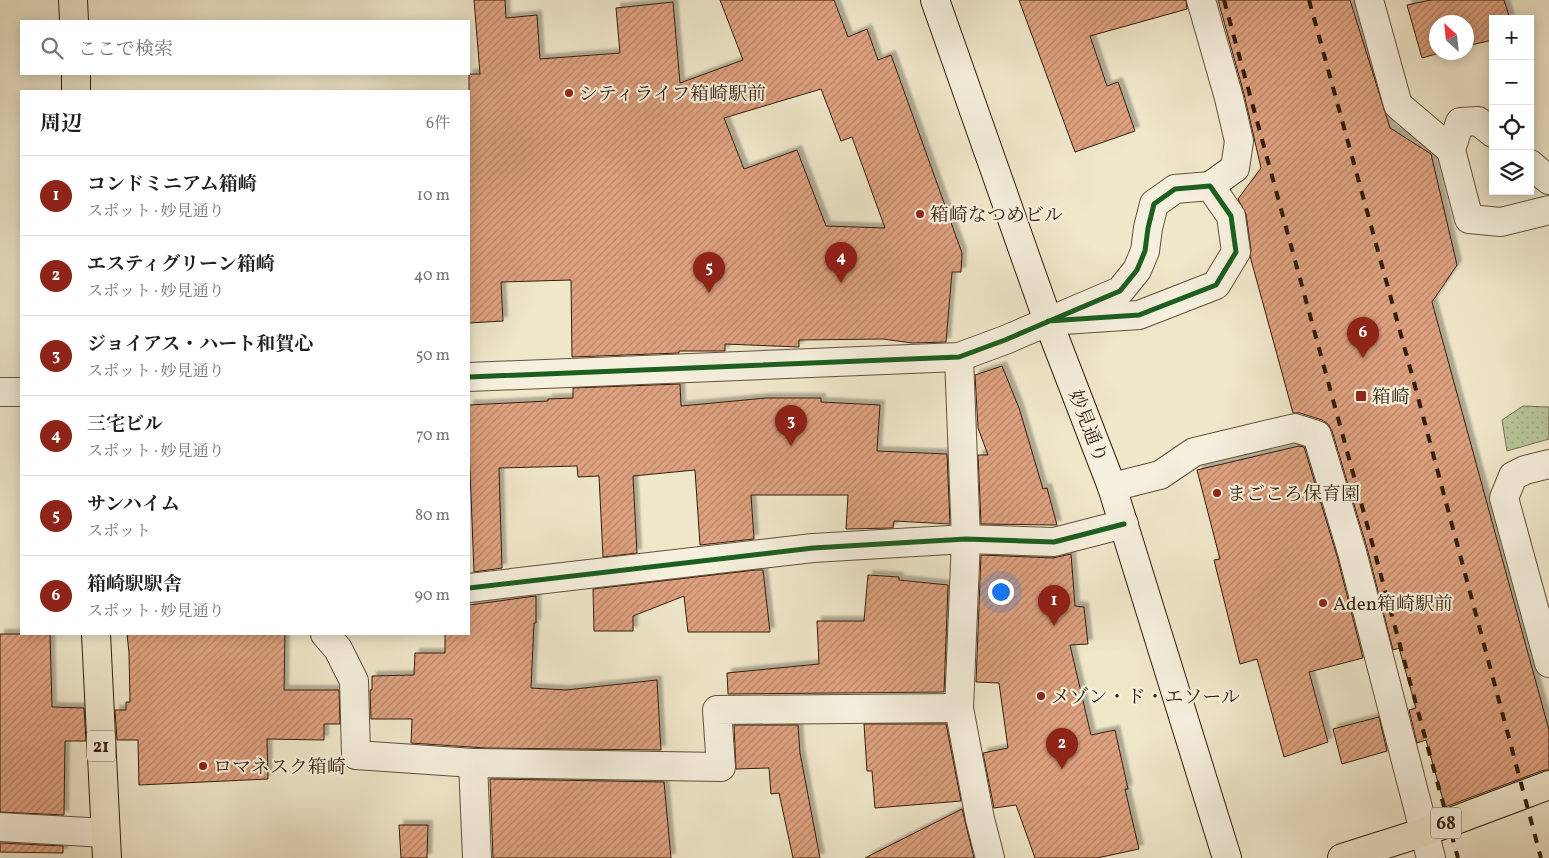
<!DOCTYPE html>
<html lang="ja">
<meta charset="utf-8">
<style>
:root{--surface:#fff;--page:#f6f6f6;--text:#202124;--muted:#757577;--line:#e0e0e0;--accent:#8f2418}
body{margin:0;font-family:Vollkorn,"Noto Serif JP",serif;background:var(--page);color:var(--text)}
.controls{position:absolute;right:15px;top:15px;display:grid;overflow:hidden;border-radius:0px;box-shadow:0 2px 12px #0003}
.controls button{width:45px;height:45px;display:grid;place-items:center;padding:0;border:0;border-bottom:1px solid var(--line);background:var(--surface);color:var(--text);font:25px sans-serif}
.compass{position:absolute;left:1429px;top:15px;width:45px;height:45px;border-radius:50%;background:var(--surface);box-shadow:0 2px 12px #0003;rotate:333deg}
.you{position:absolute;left:1000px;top:591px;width:18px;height:18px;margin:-12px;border:4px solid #fff;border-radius:50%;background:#1a73e8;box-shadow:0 0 0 8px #1a73e833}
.badge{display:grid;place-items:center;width:32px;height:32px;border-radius:50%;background:var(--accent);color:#fff;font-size:16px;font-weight:700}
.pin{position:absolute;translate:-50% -41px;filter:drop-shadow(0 1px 2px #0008)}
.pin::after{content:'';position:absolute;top:26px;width:18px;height:15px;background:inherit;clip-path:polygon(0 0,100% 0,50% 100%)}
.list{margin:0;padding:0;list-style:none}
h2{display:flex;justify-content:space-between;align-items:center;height:65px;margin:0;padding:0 20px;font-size:21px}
h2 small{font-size:16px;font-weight:400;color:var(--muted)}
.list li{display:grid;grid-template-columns:32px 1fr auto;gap:15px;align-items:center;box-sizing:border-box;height:80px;padding:0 20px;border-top:1px solid var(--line)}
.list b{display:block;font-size:19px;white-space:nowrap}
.list p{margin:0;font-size:16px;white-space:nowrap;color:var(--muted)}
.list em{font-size:16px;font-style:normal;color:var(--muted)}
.icon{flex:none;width:28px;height:28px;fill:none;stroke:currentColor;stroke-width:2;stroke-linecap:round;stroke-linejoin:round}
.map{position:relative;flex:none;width:1549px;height:858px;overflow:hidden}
.search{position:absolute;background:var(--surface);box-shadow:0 2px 12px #0003;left:20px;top:20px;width:450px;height:55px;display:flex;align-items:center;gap:12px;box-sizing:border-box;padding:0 18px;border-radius:0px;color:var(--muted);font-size:19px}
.panel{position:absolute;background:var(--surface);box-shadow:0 2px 12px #0003;left:20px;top:90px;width:450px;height:545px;border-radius:0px}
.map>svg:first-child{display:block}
.park{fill:url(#park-dots);stroke:#757252}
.building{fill:url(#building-hatch);stroke:#331e0b;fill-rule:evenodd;filter:url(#shadow)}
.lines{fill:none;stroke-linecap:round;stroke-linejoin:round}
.street-casing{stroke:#62503b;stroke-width:30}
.secondary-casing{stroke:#331e0b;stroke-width:30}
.primary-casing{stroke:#331e0b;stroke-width:30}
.street{stroke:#f5efdd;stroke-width:28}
.secondary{stroke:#f5efdd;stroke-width:28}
.primary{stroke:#efe7ca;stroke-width:28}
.rail{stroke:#331e0b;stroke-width:4;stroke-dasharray:9 9;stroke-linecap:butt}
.cycleway-casing{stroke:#f5efdd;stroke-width:8}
.cycleway{stroke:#1b5e20;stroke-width:5}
.poi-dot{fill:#8f2418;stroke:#f5efdd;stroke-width:2}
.labels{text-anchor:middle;stroke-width:4.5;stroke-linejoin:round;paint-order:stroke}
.shield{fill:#f5efdd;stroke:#6d5d4a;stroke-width:1}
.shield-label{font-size:18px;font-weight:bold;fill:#331e0b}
.poi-label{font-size:19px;fill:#331e0b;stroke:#f5efdd;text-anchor:start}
.street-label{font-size:19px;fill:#331e0b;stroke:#f5efdd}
</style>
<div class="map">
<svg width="1549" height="858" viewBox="0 0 1549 858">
<defs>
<pattern id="park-dots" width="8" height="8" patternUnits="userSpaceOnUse" patternTransform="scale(1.25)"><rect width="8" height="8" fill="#b7c598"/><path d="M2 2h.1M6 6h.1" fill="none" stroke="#9ea982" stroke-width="1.8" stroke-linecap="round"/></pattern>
<pattern id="building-hatch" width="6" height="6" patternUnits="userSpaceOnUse" patternTransform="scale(1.25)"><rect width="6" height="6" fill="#dea17f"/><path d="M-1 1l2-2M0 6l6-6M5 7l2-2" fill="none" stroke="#b58366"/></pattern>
<filter id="shadow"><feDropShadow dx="4.5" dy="-4.5" stdDeviation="1" flood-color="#0004"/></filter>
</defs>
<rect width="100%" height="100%" fill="#efe7ca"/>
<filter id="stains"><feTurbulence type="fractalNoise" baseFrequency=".004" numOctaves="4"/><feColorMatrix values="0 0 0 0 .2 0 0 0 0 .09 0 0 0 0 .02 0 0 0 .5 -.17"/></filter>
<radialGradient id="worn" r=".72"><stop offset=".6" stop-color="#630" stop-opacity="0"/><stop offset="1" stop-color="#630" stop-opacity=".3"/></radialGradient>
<polygon class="park" points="1523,406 1549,407 1549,439 1507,451 1502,420"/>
<g class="building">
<path d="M474 0H505L506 18 537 15 540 59 620 53 616 8 673 2 680 83 743 60 720 0H834L848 37 867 29 878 60 891 55 962 253 961 272H952L946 342 912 343 883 339 799 340V347L725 344V351H679V353L572 357 571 280 501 282 503 321 469 323V74H480ZM821 89 841 141 852 137 885 228 826 226 797 150 744 169 724 118Z"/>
<polygon points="1019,0 1186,0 1187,9 1090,36 1107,86 1118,82 1135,131 1075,152"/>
<polygon points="1218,0 1350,0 1390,128 1431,154 1457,265 1432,302 1549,730 1549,770 1544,770 1445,807 1426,740 1417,743 1409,710 1416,708 1399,648 1393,650 1367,548 1332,431 1328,424 1322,420 1300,413 1293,413 1250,256 1251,250 1246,214 1238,199 1261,168 1244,94"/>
<polygon points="1431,0 1504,0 1510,19 1493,19 1493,40 1466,46 1466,22 1436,22 1436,52 1443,52 1422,58 1407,5"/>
<polygon points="1002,366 1019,408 1043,489 1047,488 1057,525 981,524 978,455 988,455 978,428 975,375"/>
<polygon points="680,384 681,406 766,398 821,398 821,402 880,405 877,451 947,454 950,524 894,521 893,528 846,529 848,495 751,495 754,539 700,545 695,470 633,476 637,553 603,557 599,476 578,477 577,466 499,468 502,568 474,572 469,445 469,405 548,401 548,399 573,398 573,388"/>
<polygon points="1299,446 1304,447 1337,556 1363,658 1309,672 1328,742 1284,757 1257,659 1240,664 1214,560 1220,559 1197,470"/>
<polygon points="1071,554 1075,606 1084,607 1088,644 1070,645 1091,735 1115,730 1128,789 1125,789 1139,849 1097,858 1035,858 1016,805 994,808 983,753 1008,748 999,683 976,682 981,555 1053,558"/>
<polygon points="756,570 763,570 770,632 688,632 684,596 633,616 633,631 594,631 593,589"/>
<polygon points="868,575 899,577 899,580 948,585 944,692 728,694 727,673 819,664 817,621 864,621"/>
<polygon points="536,596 536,623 534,623 531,688 566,690 657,680 661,750 485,748 411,743 412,719 371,719 370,690 372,690 372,676 414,675 415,653 445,653 445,634 469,634 469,605"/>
<polygon points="0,634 50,634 52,707 84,708 86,741 65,741 64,815 0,812"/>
<polygon points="127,634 285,634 284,690 339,690 340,724 324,724 324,740 267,739 268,779 139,785 138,740 117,740 115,710 126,710 126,702 130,702 129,653"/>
<polygon points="1379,717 1387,751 1342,764 1333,729"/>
<polygon points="864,724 946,724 961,801 875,808 872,771 867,771"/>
<polygon points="734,725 798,725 800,753 820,858 793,858 779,793 771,794 769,768 736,769"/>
<polygon points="490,779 664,782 671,858 493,858"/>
<polygon points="962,809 974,858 865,858"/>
<polygon points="399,825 428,825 427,858 401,858"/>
<polygon points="0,843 63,846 63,853 0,852"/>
</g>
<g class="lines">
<defs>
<g id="street">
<polyline points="1201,0 1229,98 1239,141 1235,168 1210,186"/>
<polyline points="1369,0 1398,105 1451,150"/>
<polyline points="1493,133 1478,121 1460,122 1451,150 1469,219 1501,222 1549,210"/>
<polyline points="1530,164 1549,180"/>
<polyline points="959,357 966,539 959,708 980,819 990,858"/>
<polyline points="469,377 959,357 1005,340 1120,291 1137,270 1145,251 1148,228 1154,204 1175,189 1210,186 1231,216 1236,252 1216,285 1139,315 1048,321"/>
<polyline points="0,392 21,392"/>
<polyline points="1549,464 1525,470 1513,476 1504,498 1549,663"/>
<polyline points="1112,487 1160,475 1194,452 1295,428 1317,435 1352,552 1431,858"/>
<polyline points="469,588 813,548 966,539 1054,542 1124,524"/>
<polyline points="325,634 338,649 354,681 356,755 473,763"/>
<polyline points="0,827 105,833"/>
<polyline points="477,858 473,763 721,767 717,710 959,708"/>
</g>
<polyline id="secondary" points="935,0 1048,321 1112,487 1227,858"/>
<g id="primary">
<polyline points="73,0 74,21"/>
<polyline points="76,74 76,91"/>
<polyline points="96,634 107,858"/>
<polyline points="1342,858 1424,832 1549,785"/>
</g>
</defs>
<use href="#street" class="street-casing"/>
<use href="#secondary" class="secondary-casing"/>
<use href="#primary" class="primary-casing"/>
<use href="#street" class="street"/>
<use href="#secondary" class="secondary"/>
<use href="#primary" class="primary"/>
<g class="rail">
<polyline points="1224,0 1458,858"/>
<polyline points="1309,0 1412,375 1541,858"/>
</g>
<defs>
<g id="cycleway">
<polyline points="469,377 959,357 1005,340 1120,291 1137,270 1145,251 1148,228 1154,204 1175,189 1210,186 1231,216 1236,252 1216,285 1139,315 1048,321"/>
<polyline points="469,588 813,548 966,539 1054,542 1124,524"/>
</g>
</defs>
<use href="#cycleway" class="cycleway-casing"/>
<use href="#cycleway" class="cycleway"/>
</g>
<g class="poi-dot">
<circle cx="569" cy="93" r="5"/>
<circle cx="920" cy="214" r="5"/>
<rect x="1355" y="390" width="12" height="12" rx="2.5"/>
<circle cx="1217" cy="493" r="5"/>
<circle cx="1323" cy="603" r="5"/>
<circle cx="1041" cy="696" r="5"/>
<circle cx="203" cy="766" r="5"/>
</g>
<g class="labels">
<g class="shield">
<rect x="87" y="730.5" width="28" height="31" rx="4"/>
<rect x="1431" y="807.5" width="30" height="31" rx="4"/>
</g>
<g class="shield-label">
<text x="101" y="752">21</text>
<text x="1446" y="829">68</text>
</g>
<g class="poi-label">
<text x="579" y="100">シティライフ箱崎駅前</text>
<text x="930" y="221">箱崎なつめビル</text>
<text x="1372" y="403">箱崎</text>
<text x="1227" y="500">まごころ保育園</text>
<text x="1333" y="610">Aden箱崎駅前</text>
<text x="1051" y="703">メゾン・ド・エソール</text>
<text x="213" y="773">ロマネスク箱崎</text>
</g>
<g class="street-label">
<text transform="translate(1089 426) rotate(69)" y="7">妙見通り</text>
</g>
</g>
<rect width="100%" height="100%" filter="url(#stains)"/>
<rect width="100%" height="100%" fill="url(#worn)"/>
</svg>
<div class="controls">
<button>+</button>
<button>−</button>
<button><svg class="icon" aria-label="locate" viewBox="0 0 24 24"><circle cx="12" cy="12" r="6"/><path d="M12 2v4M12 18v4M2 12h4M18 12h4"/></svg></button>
<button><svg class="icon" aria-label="layers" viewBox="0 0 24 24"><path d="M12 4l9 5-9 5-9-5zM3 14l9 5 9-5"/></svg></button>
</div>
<svg class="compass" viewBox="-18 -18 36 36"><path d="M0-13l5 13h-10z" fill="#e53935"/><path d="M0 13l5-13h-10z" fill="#757577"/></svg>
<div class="you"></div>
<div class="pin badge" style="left:1054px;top:626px">1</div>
<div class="pin badge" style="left:1062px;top:769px">2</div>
<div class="pin badge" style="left:791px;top:446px">3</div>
<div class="pin badge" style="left:841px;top:283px">4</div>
<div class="pin badge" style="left:709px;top:293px">5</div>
<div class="pin badge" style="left:1363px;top:358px">6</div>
<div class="search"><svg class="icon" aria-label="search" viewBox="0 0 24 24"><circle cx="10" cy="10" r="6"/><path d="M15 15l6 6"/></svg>ここで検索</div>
<section class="panel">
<h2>周辺<small>6件</small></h2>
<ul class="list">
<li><span class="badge">1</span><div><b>コンドミニアム箱崎</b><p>スポット · 妙見通り</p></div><em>10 m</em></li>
<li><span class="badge">2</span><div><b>エスティグリーン箱崎</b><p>スポット · 妙見通り</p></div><em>40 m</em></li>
<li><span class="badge">3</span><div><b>ジョイアス・ハート和賀心</b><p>スポット · 妙見通り</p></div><em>50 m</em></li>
<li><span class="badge">4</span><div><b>三宅ビル</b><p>スポット · 妙見通り</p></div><em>70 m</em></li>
<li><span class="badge">5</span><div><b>サンハイム</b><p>スポット</p></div><em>80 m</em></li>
<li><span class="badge">6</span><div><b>箱崎駅駅舎</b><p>スポット · 妙見通り</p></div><em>90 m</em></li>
</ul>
</section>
</div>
